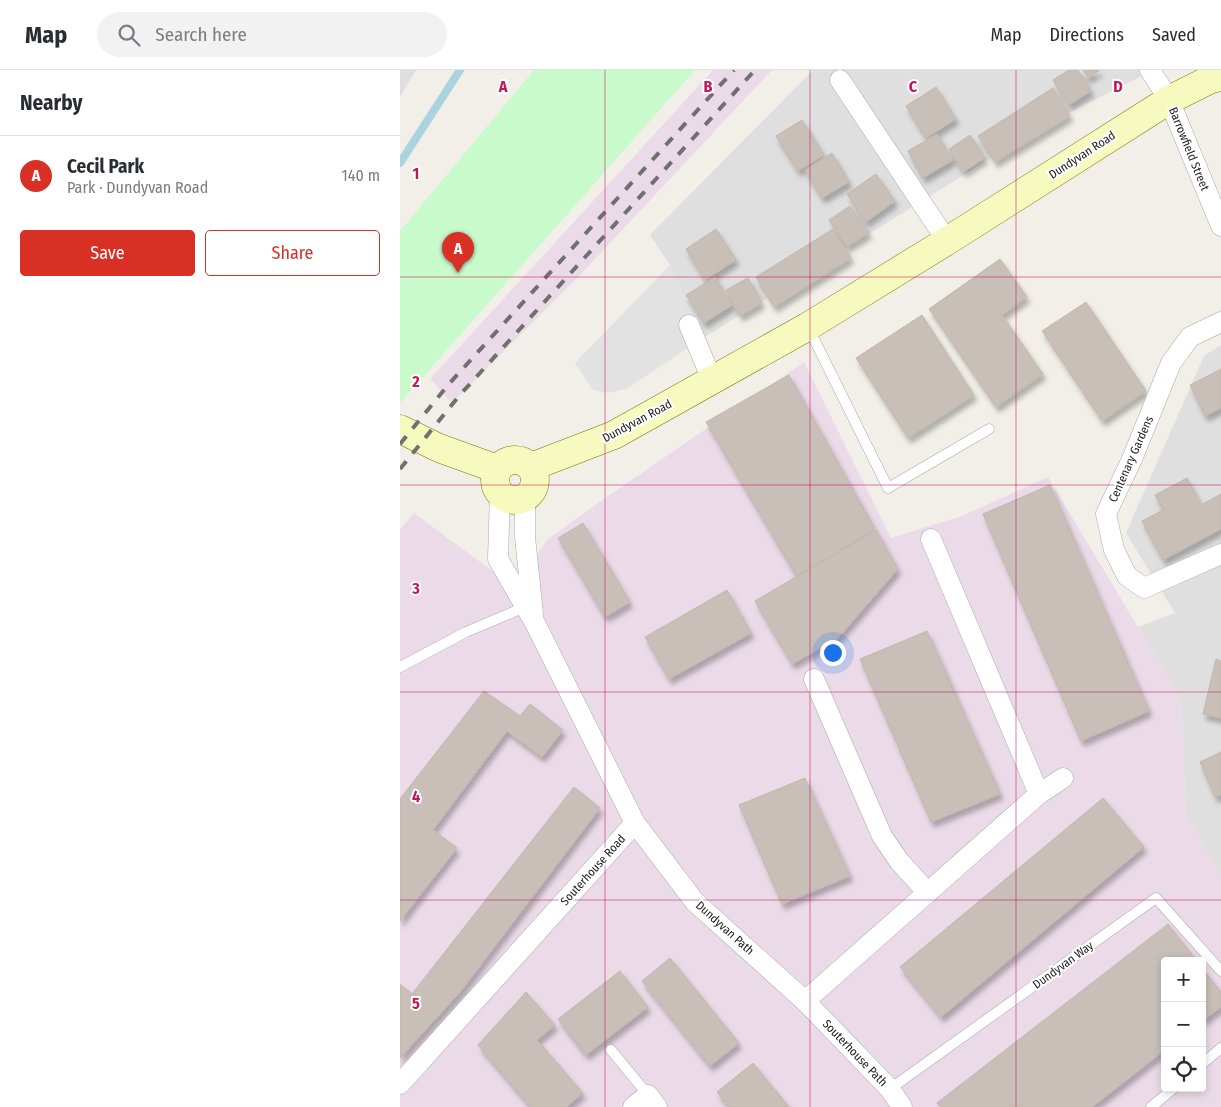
<!DOCTYPE html>
<meta charset="utf-8">
<style>
:root{--surface:#fff;--page:#f2f2f3;--text:#2b2b33;--muted:#7c7c81;--line:#e1e1e2;--accent:#d93025}
body{margin:0;font-family:"Fira Sans Condensed",sans-serif;background:var(--page);color:var(--text)}
.controls{position:absolute;right:15px;bottom:15px;display:grid;overflow:hidden;border-radius:5px;box-shadow:0 2px 8px #0003}
.controls button{width:45px;height:45px;display:grid;place-items:center;padding:0;border:0;border-bottom:1px solid var(--line);background:var(--surface);color:var(--text);font:25px sans-serif}
.you{position:absolute;left:432px;top:582px;width:18px;height:18px;margin:-12px;border:4px solid #fff;border-radius:50%;background:#1a73e8;box-shadow:0 0 0 8px #1a73e833}
.badge{display:grid;place-items:center;width:32px;height:32px;border-radius:50%;background:var(--accent);color:#fff;font-size:16px;font-weight:700}
.pin{position:absolute;translate:-50% -41px;filter:drop-shadow(0 1px 2px #0008)}
.pin::after{content:'';position:absolute;top:26px;width:18px;height:15px;background:inherit;clip-path:polygon(0 0,100% 0,50% 100%)}
.list{margin:0;padding:0;list-style:none}
h2{display:flex;justify-content:space-between;align-items:center;height:65px;margin:0;padding:0 20px;font-size:21px}
h2 small{font-size:16px;font-weight:400;color:var(--muted)}
.list li{display:grid;grid-template-columns:32px 1fr auto;gap:15px;align-items:center;box-sizing:border-box;height:80px;padding:0 20px;border-top:1px solid var(--line)}
.list b{display:block;font-size:19px;white-space:nowrap}
.list p{margin:0;font-size:16px;white-space:nowrap;color:var(--muted)}
.list em{font-size:16px;font-style:normal;color:var(--muted)}
.actions{display:flex;gap:10px;padding:15px 20px}
.actions a{flex:1;padding:11px 0;border:1px solid var(--accent);border-radius:5px;text-align:center;font-size:18px;color:var(--accent)}
.actions .main{background:var(--accent);color:#fff}
.icon{flex:none;width:28px;height:28px;fill:none;stroke:currentColor;stroke-width:2;stroke-linecap:round;stroke-linejoin:round}
.map{position:relative;flex:none;width:821px;height:1037px;overflow:hidden}
header{display:flex;align-items:center;gap:30px;box-sizing:border-box;height:70px;padding:0 25px;background:var(--surface);border-bottom:1px solid var(--line)}
header strong{font-size:24px}
nav{display:flex;gap:28px;margin-inline-start:auto;font-size:18px}
.search{width:350px;height:45px;background:var(--page);display:flex;align-items:center;gap:12px;box-sizing:border-box;padding:0 18px;border-radius:28px;color:var(--muted);font-size:19px}
main{display:flex}
aside{flex:1;background:var(--surface)}
.map>svg:first-child{display:block}
.residential{fill:#e0dfdf}
.industrial{fill:#ebdbe8;fill-rule:evenodd}
.park{fill:#c8facc}
.parking{fill:#e2e2e2}
.lines{fill:none;stroke-linecap:round;stroke-linejoin:round}
.stream{stroke:#aad3df;stroke-width:8}
.building{fill:#c7bfb8;stroke:#c4b6ab;filter:url(#shadow)}
.service-casing{stroke:#a9a9a9;stroke-width:11}
.minor-casing{stroke:#a9a9a9;stroke-width:21}
.secondary-casing{stroke:#707d05;stroke-width:29}
.service{stroke:#fff;stroke-width:10}
.minor{stroke:#fff;stroke-width:20}
.secondary{stroke:#f7fabf;stroke-width:28}
.rail{stroke:#707070;stroke-width:4;stroke-dasharray:10 10;stroke-linecap:butt}
.grid{fill:none;stroke:#c2185b;stroke-width:1;stroke-opacity:0.55}
.labels{text-anchor:middle;stroke-width:4;stroke-linejoin:round;paint-order:stroke}
.street-label{font-size:12px;fill:#222;stroke:#fff}
.grid-label{font-size:16px;text-anchor:middle;font-weight:bold;fill:#c2185b;stroke:#fff;stroke-width:4;stroke-linejoin:round;paint-order:stroke}
</style>
<header>
<strong>Map</strong>
<div class="search"><svg class="icon" aria-label="search" viewBox="0 0 24 24"><circle cx="10" cy="10" r="6"/><path d="M15 15l6 6"/></svg>Search here</div>
<nav><a>Map</a><a>Directions</a><a>Saved</a></nav>
</header>
<main>
<aside>
<h2>Nearby<small></small></h2>
<ul class="list">
<li><span class="badge">A</span><div><b>Cecil Park</b><p>Park · Dundyvan Road</p></div><em>140 m</em></li>
</ul>
<div class="actions"><a class="main">Save</a><a>Share</a></div>
</aside>
<div class="map">
<svg width="821" height="1037" viewBox="0 0 821 1037">
<defs>
<filter id="shadow"><feDropShadow dx="3" dy="5.5" stdDeviation="2.5" flood-color="#0004"/></filter>
</defs>
<rect width="100%" height="100%" fill="#f2efe9"/>
<g class="residential">
<polygon points="0,0 16,0 0,27"/>
<polygon points="413,0 754,0 635,60 302,269 270,195 250,165"/>
<polygon points="821,275 821,806 786,745 781,629 738,557 775,543 726,463 804,286"/>
</g>
<g class="industrial">
<polygon points="313,0 372,0 181,204 52,333 30,309"/>
<path d="M404 292 491 468 562 446 648 407 781 629 786 745 821 806V1037H0V460L14 443 114 517 148 469 208 426ZM765 891H802V1018H765Z"/>
</g>
<polygon class="park" points="134,0 295,0 0,333 0,161"/>
<polygon class="parking" points="270,195 302,269 226,319 207,323 193,320 175,293"/>
<g class="lines">
<polyline class="stream" points="0,93 60,0"/>
</g>
<g class="building">
<polygon points="669,0 678,0 691,21 669,35 653,10"/>
<polygon points="683,0 700,0 688,8"/>
<polygon points="536,17 556,49 526,68 506,36"/>
<polygon points="653,18 670,46 595,92 578,66"/>
<polygon points="402,50 424,85 398,101 376,66"/>
<polygon points="537,64 553,90 523,108 508,81"/>
<polygon points="570,65 585,88 563,102 549,79"/>
<polygon points="432,83 449,112 422,128 405,100"/>
<polygon points="476,104 495,131 466,152 447,124"/>
<polygon points="450,136 469,163 447,177 429,150"/>
<polygon points="316,159 336,190 305,210 286,179"/>
<polygon points="433,159 451,188 374,237 356,207"/>
<polygon points="600,189 627,227 602,245 643,304 596,337 529,239"/>
<polygon points="315,207 332,235 304,253 286,225"/>
<polygon points="348,208 362,233 340,246 326,220"/>
<polygon points="686,232 746,321 702,351 642,261"/>
<polygon points="522,245 574,325 508,368 456,288"/>
<polygon points="821,299 821,338 805,346 790,315"/>
<polygon points="389,305 475,459 397,507 306,352"/>
<polygon points="787,408 801,435 821,424 821,459 763,490 742,451 763,440 755,425"/>
<polygon points="650,415 749,641 681,671 583,444"/>
<polygon points="183,453 230,532 205,547 158,468"/>
<polygon points="476,460 498,499 438,568 392,594 355,531"/>
<polygon points="327,520 351,563 269,609 245,567"/>
<polygon points="527,561 600,724 531,752 460,589"/>
<polygon points="816,589 821,591 821,648 803,644"/>
<polygon points="84,621 120,646 130,634 163,660 142,687 107,661 33,760 57,778 0,851 0,729"/>
<polygon points="821,682 821,725 815,727 800,692"/>
<polygon points="405,708 450,806 382,834 339,735"/>
<polygon points="174,717 200,738 61,921 0,988 0,914 12,924"/>
<polygon points="703,728 744,777 541,947 500,897"/>
<polygon points="768,854 797,891 765,891 765,980 692,1037 541,1037 537,1033"/>
<polygon points="270,888 339,973 310,996 242,911"/>
<polygon points="802,898 821,922 821,937 802,951"/>
<polygon points="220,901 248,937 186,985 158,949"/>
<polygon points="126,922 155,955 137,970 183,1023 166,1037 131,1037 78,975"/>
<polygon points="353,993 389,1037 329,1037 317,1022"/>
</g>
<g class="lines">
<defs>
<g id="service">
<polyline points="408,257 488,418 589,359"/>
<polyline points="0,597 66,562 125,537"/>
<polyline points="211,980 248,1025"/>
<polyline points="802,994 821,978"/>
<polyline points="490,1019 756,828 821,901"/>
<polyline points="751,1037 774,1018"/>
</g>
<g id="minor">
<polyline points="750,0 769,30 821,156"/>
<polyline points="440,10 547,171"/>
<polyline points="821,252 790,267 771,293 732,389 706,444 714,480 727,506 744,518 821,484"/>
<polyline points="289,255 312,310"/>
<polyline points="100,424 98,489 135,553 235,753 295,832 405,931 490,1019 502,1037"/>
<polyline points="125,428 125,467 133,544"/>
<polyline points="531,469 639,724"/>
<polyline points="414,609 482,766 499,791 528,823"/>
<polyline points="405,931 639,724 663,708"/>
<polyline points="0,1014 235,753"/>
<polyline points="233,1037 248,1025 257,1037"/>
</g>
<g id="secondary">
<polyline points="0,359 39,378 97,399"/>
<circle cx="115" cy="410" r="20"/>
<polyline points="131,397 214,365 407,257 547,171 769,30 811,9 821,7"/>
</g>
</defs>
<use href="#service" class="service-casing"/>
<use href="#minor" class="minor-casing"/>
<use href="#secondary" class="secondary-casing"/>
<use href="#service" class="service"/>
<use href="#minor" class="minor"/>
<use href="#secondary" class="secondary"/>
<g class="rail">
<polyline points="0,374 48,315 334,0"/>
<polyline points="0,399 59,326 355,0"/>
</g>
</g>
<path class="grid" d="M205 0V1037M410 0V1037M616 0V1037M0 207H821M0 415H821M0 622H821M0 830H821"/>
<g class="labels">
<g class="street-label">
<text transform="translate(789 79) rotate(68)" y="4">Barrowfield Street</text>
<text transform="translate(682 85) rotate(-33)" y="4">Dundyvan Road</text>
<text transform="translate(237 351) rotate(-28)" y="4">Dundyvan Road</text>
<text transform="translate(731 389) rotate(-66)" y="4">Centenary Gardens</text>
<text transform="translate(193 800) rotate(-48)" y="4">Souterhouse Road</text>
<text transform="translate(325 858) rotate(42)" y="4">Dundyvan Path</text>
<text transform="translate(663 895) rotate(-36)" y="4">Dundyvan Way</text>
<text transform="translate(455 983) rotate(46)" y="4">Souterhouse Path</text>
</g>
</g>
<g class="grid-label">
<text x="103" y="22">A</text>
<text x="308" y="22">B</text>
<text x="513" y="22">C</text>
<text x="718" y="22">D</text>
<text x="16" y="109">1</text>
<text x="16" y="317">2</text>
<text x="16" y="524">3</text>
<text x="16" y="732">4</text>
<text x="16" y="939">5</text>
</g>
</svg>
<div class="controls">
<button>+</button>
<button>−</button>
<button><svg class="icon" aria-label="locate" viewBox="0 0 24 24"><circle cx="12" cy="12" r="6"/><path d="M12 2v4M12 18v4M2 12h4M18 12h4"/></svg></button>
</div>
<div class="you"></div>
<div class="pin badge" style="left:58px;top:203px">A</div>
</div>
</main>
